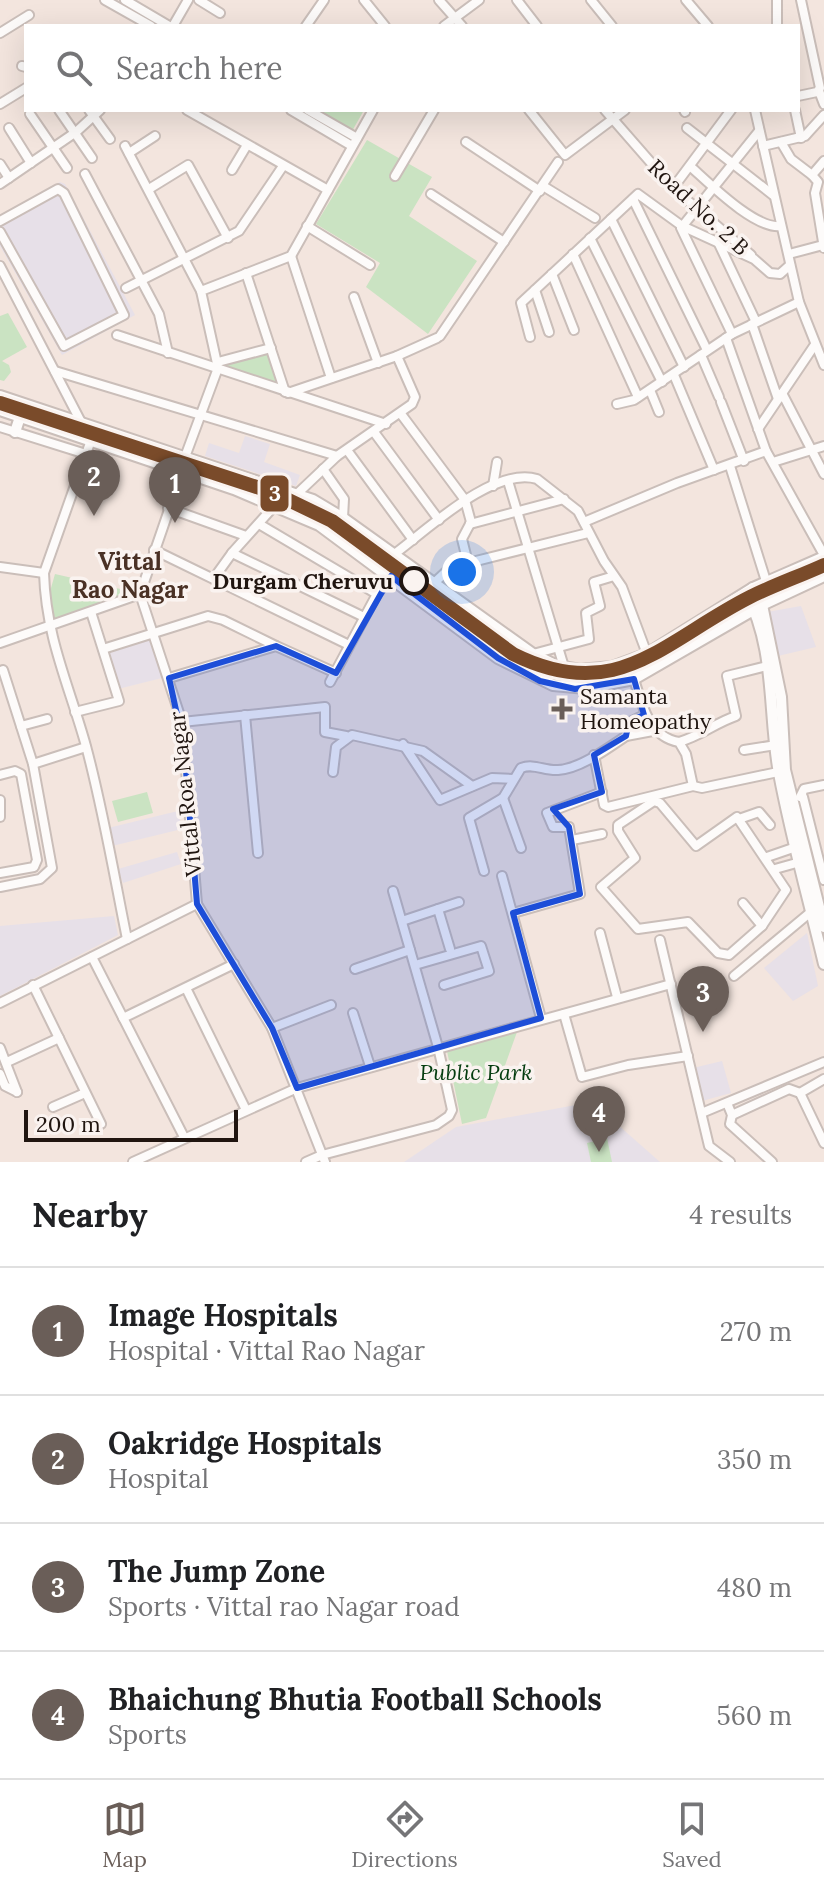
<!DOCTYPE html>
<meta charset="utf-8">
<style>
:root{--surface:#fff;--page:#f6f6f6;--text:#202124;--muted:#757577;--line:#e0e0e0;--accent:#6a5e58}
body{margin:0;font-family:Lora,serif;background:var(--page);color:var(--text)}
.scale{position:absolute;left:24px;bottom:20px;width:214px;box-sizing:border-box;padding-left:8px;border:4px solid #201510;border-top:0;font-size:22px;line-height:28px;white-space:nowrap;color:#201510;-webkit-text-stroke:6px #faf3f0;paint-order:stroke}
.you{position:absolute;left:462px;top:572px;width:28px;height:28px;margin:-20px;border:6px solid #fff;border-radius:50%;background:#1a73e8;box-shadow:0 0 0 12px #1a73e833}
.badge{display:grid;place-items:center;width:52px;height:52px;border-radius:50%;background:var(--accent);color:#fff;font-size:26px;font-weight:700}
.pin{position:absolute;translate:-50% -66px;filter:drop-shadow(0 2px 4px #0008)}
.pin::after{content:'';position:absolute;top:42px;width:28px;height:24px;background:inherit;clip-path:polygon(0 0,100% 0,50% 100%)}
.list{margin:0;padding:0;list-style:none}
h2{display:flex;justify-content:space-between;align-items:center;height:104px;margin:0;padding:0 32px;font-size:34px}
h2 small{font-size:26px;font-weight:400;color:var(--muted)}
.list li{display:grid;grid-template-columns:52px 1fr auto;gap:24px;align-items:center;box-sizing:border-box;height:128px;padding:0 32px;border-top:2px solid var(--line)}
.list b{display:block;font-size:30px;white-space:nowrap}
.list p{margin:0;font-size:26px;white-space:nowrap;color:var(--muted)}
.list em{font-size:26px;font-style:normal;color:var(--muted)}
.icon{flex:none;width:44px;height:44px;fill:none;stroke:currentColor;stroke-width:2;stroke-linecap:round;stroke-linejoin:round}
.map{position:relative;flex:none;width:824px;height:1162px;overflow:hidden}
.search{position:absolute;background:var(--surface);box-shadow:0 8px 32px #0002;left:24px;right:24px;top:24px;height:88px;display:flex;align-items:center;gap:20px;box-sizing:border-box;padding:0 28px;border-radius:0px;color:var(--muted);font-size:30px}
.sheet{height:616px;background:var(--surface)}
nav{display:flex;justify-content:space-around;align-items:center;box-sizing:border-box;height:112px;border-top:2px solid var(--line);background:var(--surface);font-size:22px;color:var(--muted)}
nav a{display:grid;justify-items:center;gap:4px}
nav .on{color:var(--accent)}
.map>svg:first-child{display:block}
.commercial{fill:#e7e0e8}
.green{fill:#cae3c2}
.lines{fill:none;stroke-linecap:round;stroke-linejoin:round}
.minor-casing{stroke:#cabeb9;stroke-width:12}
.major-casing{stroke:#cabeb9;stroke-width:14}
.minor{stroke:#fdfbfa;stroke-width:8}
.major{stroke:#fdfbfa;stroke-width:10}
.metro-1-casing{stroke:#faf3f0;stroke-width:20}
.metro-1{stroke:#7a4b2a;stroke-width:14}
.marked{fill:#1d4ed8;fill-opacity:0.2;stroke:#1d4ed8;stroke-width:6;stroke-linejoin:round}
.stop-dot{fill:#faf3f0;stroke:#201510;stroke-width:4}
.poi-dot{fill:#6a5e58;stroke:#faf3f0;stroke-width:3}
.labels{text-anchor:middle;stroke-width:7;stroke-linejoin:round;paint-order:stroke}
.street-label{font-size:22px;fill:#201510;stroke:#faf3f0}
.stop-label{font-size:22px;font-weight:bold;fill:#201510;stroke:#faf3f0;text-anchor:end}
.poi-label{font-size:22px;fill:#201510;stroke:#faf3f0;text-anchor:start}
.park-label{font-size:22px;font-style:italic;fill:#053d10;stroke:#faf3f0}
.neighbourhood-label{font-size:24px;font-weight:bold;fill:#4a3125;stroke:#faf3f0}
.line-badge{stroke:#faf3f0;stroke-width:3}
.badge-label{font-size:22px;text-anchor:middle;font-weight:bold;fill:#fff}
</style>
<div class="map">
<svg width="824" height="1162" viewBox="0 0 824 1162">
<rect width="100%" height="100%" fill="#f3e5de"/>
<g class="commercial">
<polygon points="60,182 65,184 135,315 62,355 0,246 0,216"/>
<polygon points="245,436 270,444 264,462 300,475 296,486 205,456 209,443 239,453"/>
<polygon points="801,606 816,647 778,656 767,612"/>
<polygon points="152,639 162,678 118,689 107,652"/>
<polygon points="178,811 182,829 112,846 108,828"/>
<polygon points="177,852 181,864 123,883 118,869"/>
<polygon points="114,916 118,935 0,996 0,926"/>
<polygon points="807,933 818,986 793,1001 764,968"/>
<polygon points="722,1061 731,1093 702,1101 693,1068"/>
<polygon points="592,1102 660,1162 404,1162 456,1127"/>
</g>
<g class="green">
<polygon points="321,110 364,110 351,133 319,114"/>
<polygon points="367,140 432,177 409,216 477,261 428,334 366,287 380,263 316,224"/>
<polygon points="8,313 27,347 2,361 9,365 11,372 4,381 0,380 0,316"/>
<polygon points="268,352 281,387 225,369 225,363"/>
<polygon points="55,574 129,591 127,597 51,620 49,595"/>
<polygon points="147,792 153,813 118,822 112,801"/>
<polygon points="517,1032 486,1118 462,1124 447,1051"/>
<polygon points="607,1138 612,1162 591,1162 587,1143"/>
</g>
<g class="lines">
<defs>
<g id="minor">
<polyline points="105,0 151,26"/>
<polyline points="125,0 169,26"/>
<polyline points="199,0 220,13"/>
<polyline points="364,0 385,26"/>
<polyline points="439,0 462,26"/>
<polyline points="517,0 537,26"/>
<polyline points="591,0 612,26"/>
<polyline points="686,0 708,26"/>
<polyline points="173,26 188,0"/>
<polyline points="306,26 324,0"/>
<polyline points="444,26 479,0"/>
<polyline points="777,26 777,0"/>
<polyline points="0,33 29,15"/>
<polyline points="22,66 26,67"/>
<polyline points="819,91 824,104"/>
<polyline points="798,96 817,92 820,88 801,0"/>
<polyline points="0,104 26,88"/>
<polyline points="59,110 92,158"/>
<polyline points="89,110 110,139"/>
<polyline points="187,110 328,190"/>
<polyline points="291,110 352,146"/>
<polyline points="308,110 357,138"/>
<polyline points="529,110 565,155 625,110"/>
<polyline points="605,110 673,188 751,255"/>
<polyline points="684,110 685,112"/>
<polyline points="755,110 799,302 824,365"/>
<polyline points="795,110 801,138"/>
<polyline points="30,114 67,168"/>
<polyline points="9,128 31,163"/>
<polyline points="687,128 773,195"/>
<polyline points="466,142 540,191"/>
<polyline points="781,142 791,159 812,175"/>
<polyline points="125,146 201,291"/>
<polyline points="763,146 805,136 824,115"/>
<polyline points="129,153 155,136"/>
<polyline points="824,161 812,175 818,182 815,193 824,248"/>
<polyline points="0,164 9,178"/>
<path d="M691 167C710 184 756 230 781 226"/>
<polyline points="232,170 247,145"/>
<polyline points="85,174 159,314 168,353"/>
<polyline points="395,176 434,110"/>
<polyline points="0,184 76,132 100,110"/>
<polyline points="543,186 595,218"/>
<polyline points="673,188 731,110"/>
<polyline points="149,189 188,165 228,238"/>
<polyline points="431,194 504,242"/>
<polyline points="633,199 707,350"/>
<polyline points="611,219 684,367"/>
<polyline points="0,221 58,189 64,193 124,315 64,346 0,232"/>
<polyline points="307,226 370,265"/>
<polyline points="590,238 662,382"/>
<polyline points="719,244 756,322"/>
<polyline points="573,254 638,397"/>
<polyline points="789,254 823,245"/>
<polyline points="291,256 331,378"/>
<polyline points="0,266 81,422"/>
<polyline points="246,273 285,392"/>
<polyline points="552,274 574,330"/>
<polyline points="126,288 239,231 283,166"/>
<polyline points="535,290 549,332"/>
<polyline points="354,297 378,363"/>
<polyline points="752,324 778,399"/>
<polyline points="732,334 681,228 759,131"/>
<polyline points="117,335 386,424"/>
<polyline points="440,336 558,162"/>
<polyline points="530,337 521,303 638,194 682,226 754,259 770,273 780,274 790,265"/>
<polyline points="726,338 766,451 824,555"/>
<polyline points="701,355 719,397"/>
<polyline points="218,362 271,348"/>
<polyline points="55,371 337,456"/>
<polyline points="674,375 714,470"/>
<polyline points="650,390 659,412"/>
<polyline points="288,393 397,356 437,338"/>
<polyline points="782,393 824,474"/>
<polyline points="721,402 744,461"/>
<polyline points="617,404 634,400 732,334 799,302"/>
<polyline points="401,414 465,500 471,522 462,539 468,563"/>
<polyline points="0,427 86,454"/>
<polyline points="758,429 814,346"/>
<polyline points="374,432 439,520"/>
<path d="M91 440 44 573C46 638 69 685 86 746 103 809 114 875 127 939"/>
<polyline points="347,450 413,540"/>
<polyline points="185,457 218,368 201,291 291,256 373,110"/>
<polyline points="773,462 824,446"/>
<polyline points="730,466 766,581"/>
<polyline points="323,469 344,499 343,518"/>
<polyline points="508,481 564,667"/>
<polyline points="493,486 497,462"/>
<polyline points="298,493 337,456 412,404 415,397 397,356"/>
<polyline points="276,504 232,553 364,617"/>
<polyline points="168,508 246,536"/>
<polyline points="584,522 677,483 766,451"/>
<polyline points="259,524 377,594"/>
<polyline points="470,524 564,499"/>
<polyline points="154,550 349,645"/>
<path d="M393 555C426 531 493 466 537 479L578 511 604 561 622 587 647 654"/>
<polyline points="0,567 44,573"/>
<polyline points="214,578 232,553"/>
<polyline points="434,583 448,570 468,563 588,533"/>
<polyline points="140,594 182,722 197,904 272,1028 325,1162"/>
<polyline points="140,594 182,472"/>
<polyline points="0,643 140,594"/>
<polyline points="103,649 208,616 223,620 276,646"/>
<polyline points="533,654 589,639 586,613 600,606 594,582 614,576"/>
<polyline points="169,678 276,646 336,673"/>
<path d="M634 679C642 705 649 737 679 742L686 754 693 786"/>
<polyline points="330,682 377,594 391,576"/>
<polyline points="75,712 119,701 91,612"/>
<polyline points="245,715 258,853"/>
<polyline points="182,722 325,707 325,732 346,736"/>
<polyline points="21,726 47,719"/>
<polyline points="626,736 658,730"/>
<path d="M679 742C701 736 715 723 736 716L727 676 767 666"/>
<polyline points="403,744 440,800 492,778 513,779"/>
<polyline points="744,750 776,745"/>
<polyline points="594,755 604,805 608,807 693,786 702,788 778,772"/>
<polyline points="33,764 86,747"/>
<polyline points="333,772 336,747 352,735 423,751 472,786"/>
<polyline points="0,775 15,771 21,774 37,860 34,867 0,873"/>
<polyline points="800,797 804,789 824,785"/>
<polyline points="803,797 824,880"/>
<polyline points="503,798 521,848"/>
<polyline points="0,800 0,817"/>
<polygon points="654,801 660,803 696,846 737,817 786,890 762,926 729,955 718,953 688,922 638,929 601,887 635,858 618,831 618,825"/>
<polyline points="739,819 759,812 770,825"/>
<polyline points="572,840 602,834"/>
<polyline points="767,857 796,847"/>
<polyline points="775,869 800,862"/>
<path d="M484 871 469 818 503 798 521 768C534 763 544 771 558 770 580 769 608 748 626 736L630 722 644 715"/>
<polyline points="502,876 541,1018"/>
<polyline points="0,887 40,879 52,868 33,764 3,670"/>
<polyline points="743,903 762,926"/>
<polyline points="438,909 450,949"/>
<polyline points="513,913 580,894 569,827 553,827 547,813 602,792"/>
<polyline points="402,921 459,902"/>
<polyline points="600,933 617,997"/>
<polyline points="660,940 709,1146 730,1162"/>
<polyline points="92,957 184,1137"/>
<polyline points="415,965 481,946 489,971 444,985"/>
<polyline points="355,969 410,950"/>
<polyline points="734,976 812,911"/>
<polyline points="33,985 101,1124"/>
<polyline points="186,988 246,1110"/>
<polyline points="0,1003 197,904"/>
<polyline points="353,1013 370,1066"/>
<polyline points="564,1014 582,1077 628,1065 688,1056"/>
<polyline points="123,1018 234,964"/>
<polyline points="272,1028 331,1005"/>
<polyline points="0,1048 17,1092"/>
<polyline points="7,1062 59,1038"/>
<polyline points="0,1074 5,1086 17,1092"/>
<polyline points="824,1079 800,1093 824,1143"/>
<polyline points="727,1103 732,1115 730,1124 772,1162"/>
<polyline points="53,1107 85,1093"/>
<polyline points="704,1112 824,1062"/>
<polyline points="732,1115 789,1089 800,1093"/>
<polyline points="133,1162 297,1088 671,984"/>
<polyline points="306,1162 322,1155 436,1125 449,1116 452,1110 438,1047 393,891"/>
</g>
<g id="major">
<polyline points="0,396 313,500 343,518 533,654 557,666 580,670 612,667 647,654 753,588 824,557"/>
<polyline points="0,410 234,489 319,525 498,658 553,685 586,688 634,679 762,605 824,576"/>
<polyline points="15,432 20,417"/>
<polyline points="753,588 762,605 781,697 785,770 824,927"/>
<path d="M746 593C776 647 768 714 779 773 791 837 809 901 824 964"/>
</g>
</defs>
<use href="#minor" class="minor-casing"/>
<use href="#major" class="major-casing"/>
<use href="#minor" class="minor"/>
<use href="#major" class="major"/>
<defs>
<path id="metro-1" d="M0 403 272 492 332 521 513 654C617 706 663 641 750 597 774 585 800 576 824 565"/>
</defs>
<use href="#metro-1" class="metro-1-casing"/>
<use href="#metro-1" class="metro-1"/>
</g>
<path class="marked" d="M391 576 498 658 540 681 575 689 634 679 644 715 629 721 626 736 594 755 602 792 553 809 569 827 580 894 513 913 541 1018 297 1088 272 1028 197 904 184 747 169 678 276 646 336 673Z"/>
<circle class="stop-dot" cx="414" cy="581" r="13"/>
<path class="poi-dot" d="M558 697h8v8h8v8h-8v8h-8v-8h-8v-8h8z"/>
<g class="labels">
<g class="street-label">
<text transform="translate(699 207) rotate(43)" y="8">Road No. 2 B</text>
<text transform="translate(185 794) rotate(-96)" y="8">Vittal Roa Nagar</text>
</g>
<g class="stop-label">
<text x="393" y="589">Durgam Cheruvu</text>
</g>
<g class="poi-label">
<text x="580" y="704">Samanta<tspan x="580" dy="25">Homeopathy</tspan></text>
</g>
<g class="park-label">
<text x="476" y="1080">Public Park</text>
</g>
<g class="neighbourhood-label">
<text x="130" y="570">Vittal<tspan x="130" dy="28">Rao Nagar</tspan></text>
</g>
</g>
<rect class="line-badge" x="259" y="474" width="31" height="39" rx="8" fill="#7a4b2a"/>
<g class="badge-label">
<text x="275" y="501">3</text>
</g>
</svg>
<div class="scale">200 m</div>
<div class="you"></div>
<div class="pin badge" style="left:175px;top:523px">1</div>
<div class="pin badge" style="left:94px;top:516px">2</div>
<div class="pin badge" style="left:703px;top:1032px">3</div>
<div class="pin badge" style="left:599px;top:1152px">4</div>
<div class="search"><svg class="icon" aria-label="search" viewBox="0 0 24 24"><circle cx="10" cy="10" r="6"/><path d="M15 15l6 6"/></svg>Search here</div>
</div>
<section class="sheet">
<h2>Nearby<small>4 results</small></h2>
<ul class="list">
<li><span class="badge">1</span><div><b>Image Hospitals</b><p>Hospital · Vittal Rao Nagar</p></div><em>270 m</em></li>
<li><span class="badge">2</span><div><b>Oakridge Hospitals</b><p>Hospital</p></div><em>350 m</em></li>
<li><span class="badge">3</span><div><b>The Jump Zone</b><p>Sports · Vittal rao Nagar road</p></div><em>480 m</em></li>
<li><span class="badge">4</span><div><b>Bhaichung Bhutia Football Schools</b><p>Sports</p></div><em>560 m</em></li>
</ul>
</section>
<nav>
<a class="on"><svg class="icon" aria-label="map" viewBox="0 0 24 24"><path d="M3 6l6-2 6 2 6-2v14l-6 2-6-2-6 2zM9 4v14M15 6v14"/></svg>Map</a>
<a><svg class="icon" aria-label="directions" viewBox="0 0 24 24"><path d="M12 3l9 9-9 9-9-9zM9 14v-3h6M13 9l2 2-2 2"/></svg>Directions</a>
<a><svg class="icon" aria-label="saved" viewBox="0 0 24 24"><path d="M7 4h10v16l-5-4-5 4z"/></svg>Saved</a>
</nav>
